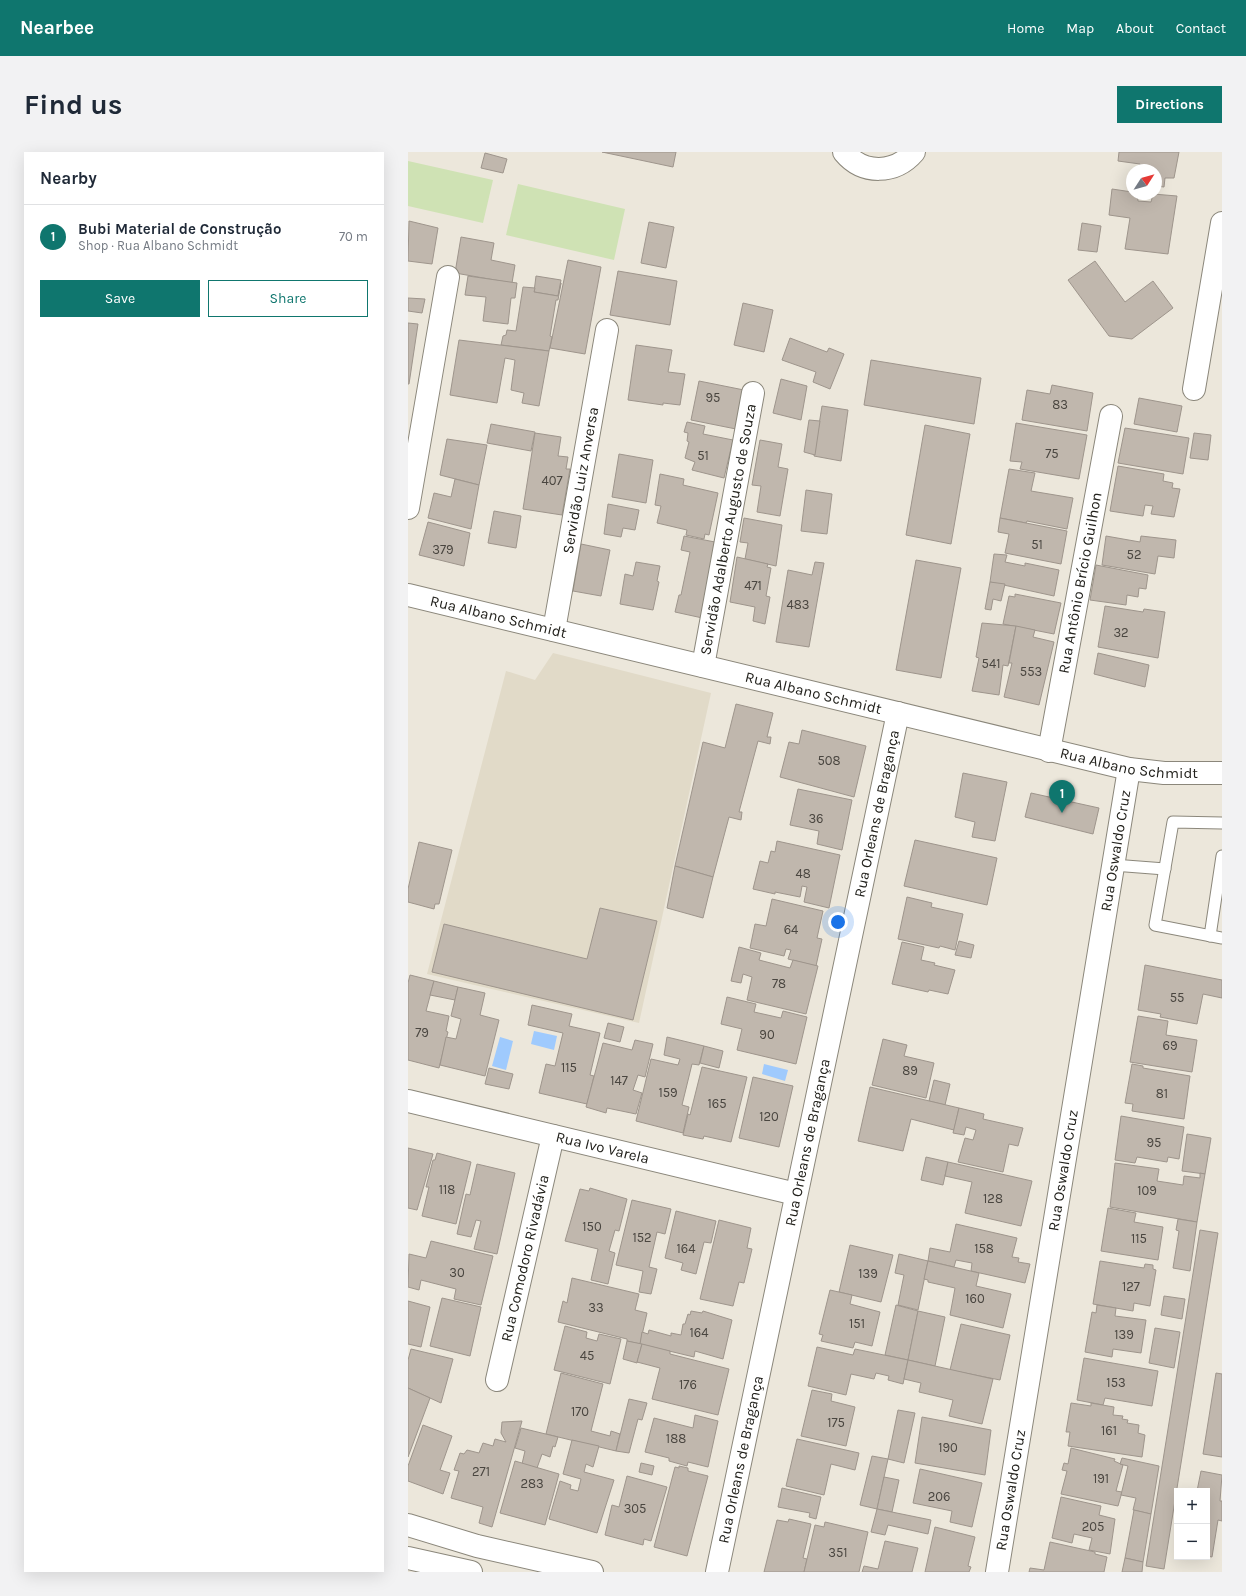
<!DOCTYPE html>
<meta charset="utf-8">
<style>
:root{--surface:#fff;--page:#f2f2f3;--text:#1f2937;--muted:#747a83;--line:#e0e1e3;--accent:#0f766e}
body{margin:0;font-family:Karla,sans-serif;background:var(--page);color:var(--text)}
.controls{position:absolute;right:12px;bottom:12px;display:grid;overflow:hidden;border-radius:0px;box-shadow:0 4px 16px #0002}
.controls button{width:36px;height:36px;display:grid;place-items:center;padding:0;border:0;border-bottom:1px solid var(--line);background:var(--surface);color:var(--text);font:20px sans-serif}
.compass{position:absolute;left:718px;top:12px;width:36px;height:36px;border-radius:50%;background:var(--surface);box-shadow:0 4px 16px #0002;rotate:54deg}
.you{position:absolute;left:430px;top:770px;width:14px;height:14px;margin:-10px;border:3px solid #fff;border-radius:50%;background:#1a73e8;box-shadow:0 0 0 6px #1a73e833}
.badge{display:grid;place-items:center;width:26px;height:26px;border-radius:50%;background:var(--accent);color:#fff;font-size:13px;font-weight:700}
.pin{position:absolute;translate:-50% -33px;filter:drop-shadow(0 1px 2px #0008)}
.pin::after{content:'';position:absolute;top:21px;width:14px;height:12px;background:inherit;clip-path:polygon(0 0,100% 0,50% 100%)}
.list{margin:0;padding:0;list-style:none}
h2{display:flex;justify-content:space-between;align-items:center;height:52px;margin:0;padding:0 16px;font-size:17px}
h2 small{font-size:13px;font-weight:400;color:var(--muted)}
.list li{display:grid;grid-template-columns:26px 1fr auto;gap:12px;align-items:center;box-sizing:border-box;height:64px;padding:0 16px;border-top:1px solid var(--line)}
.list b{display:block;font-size:15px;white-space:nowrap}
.list p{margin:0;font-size:13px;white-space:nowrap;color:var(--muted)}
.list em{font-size:13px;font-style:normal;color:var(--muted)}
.actions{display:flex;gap:8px;padding:12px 16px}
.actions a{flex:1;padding:9px 0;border:1px solid var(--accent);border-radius:0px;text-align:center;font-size:14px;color:var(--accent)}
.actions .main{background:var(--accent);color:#fff}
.map{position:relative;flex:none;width:814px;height:1420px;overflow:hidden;border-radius:0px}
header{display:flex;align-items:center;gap:24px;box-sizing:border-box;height:56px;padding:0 20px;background:var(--accent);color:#fff}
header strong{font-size:19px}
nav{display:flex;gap:22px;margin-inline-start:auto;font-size:14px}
.intro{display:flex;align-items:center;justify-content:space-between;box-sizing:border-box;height:96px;padding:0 24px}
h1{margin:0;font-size:28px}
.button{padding:10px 18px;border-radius:0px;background:var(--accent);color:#fff;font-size:14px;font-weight:700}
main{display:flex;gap:24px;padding:0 24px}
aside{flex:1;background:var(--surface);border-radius:0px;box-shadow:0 4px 16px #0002}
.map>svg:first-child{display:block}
.built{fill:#e1dac8}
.green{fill:#cfe2b4}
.water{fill:#9fcafd}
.building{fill:#c0b7ad;stroke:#9e958c}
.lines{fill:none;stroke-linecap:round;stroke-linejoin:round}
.lane-casing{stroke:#8b877b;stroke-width:13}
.street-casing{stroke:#8b877b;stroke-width:24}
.primary-casing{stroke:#8b877b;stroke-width:24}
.lane{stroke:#fff;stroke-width:11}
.street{stroke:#fff;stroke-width:22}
.primary{stroke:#fff;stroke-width:22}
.labels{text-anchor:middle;stroke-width:3;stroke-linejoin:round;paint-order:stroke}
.number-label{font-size:13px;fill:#4a4640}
.street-label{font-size:15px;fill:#22211c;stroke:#f9f5e8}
</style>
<header>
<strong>Nearbee</strong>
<nav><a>Home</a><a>Map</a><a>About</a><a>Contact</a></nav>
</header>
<div class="intro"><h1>Find us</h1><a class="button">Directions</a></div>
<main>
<aside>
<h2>Nearby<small></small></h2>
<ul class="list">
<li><span class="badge">1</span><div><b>Bubi Material de Construção</b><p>Shop · Rua Albano Schmidt</p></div><em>70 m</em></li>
</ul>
<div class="actions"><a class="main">Save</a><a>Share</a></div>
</aside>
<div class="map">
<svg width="814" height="1420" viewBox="0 0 814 1420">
<rect width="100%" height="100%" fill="#ece7db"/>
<polygon class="built" points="145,501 303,541 231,871 19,822 98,519 127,528"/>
<g class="green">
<polygon points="0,9 85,28 75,71 0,54"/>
<polygon points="110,32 217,57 206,108 98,83"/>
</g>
<g class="water">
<polygon points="126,879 149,884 146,898 123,892"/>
<polygon points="92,885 105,889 98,918 84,914"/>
<polygon points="356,912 380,918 377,929 354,922"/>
</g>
<g class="building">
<polygon points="194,0 268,0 265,15"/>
<polygon points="711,0 771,0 766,26 757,26 756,35 748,34 748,18 731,18 732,12 710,9"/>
<polygon points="77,1 99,7 95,21 73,16"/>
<polygon points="704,37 724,40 724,42 729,42 730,49 743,50 745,42 769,44 760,102 717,97 722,66 701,63"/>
<polygon points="1,69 30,76 24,112 0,109"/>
<polygon points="241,70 266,75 258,116 233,111"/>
<polygon points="674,71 693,74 689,100 670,98"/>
<polygon points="53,85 86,91 83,108 107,113 104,131 47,121"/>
<polygon points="160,108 193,115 177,202 142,196"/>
<polygon points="687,109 717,150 745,129 765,156 724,187 701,184 660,128"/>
<polygon points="210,119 269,129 262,173 202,163"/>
<polygon points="60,124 109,131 107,146 103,146 100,172 75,169 78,145 57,143"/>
<polygon points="128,124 153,128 150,144 126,140"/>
<polygon points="153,131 150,148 148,148 142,184 144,185 141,199 93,193 95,184 98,183 99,178 108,179 115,135 127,136 126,140 150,144"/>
<polygon points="0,146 17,147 14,161 0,159"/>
<polygon points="335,151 365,158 356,200 326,193"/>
<polygon points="0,171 10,172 1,232 0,232"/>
<polygon points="382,186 419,200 421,196 436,202 422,237 405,230 408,220 374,208"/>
<polygon points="51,188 141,199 131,254 114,251 116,241 103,238 107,208 97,206 89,251 42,243"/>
<polygon points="228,193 264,198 260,220 277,222 272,253 255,251 255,253 220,248"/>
<polygon points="463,208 573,226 566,272 456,253"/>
<polygon points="373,227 399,234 393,268 365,261"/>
<polygon points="291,229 336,238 328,277 283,268"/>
<polygon points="644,233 685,241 679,279 614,268 619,238 642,242"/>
<polygon points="731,246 774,254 769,280 726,272"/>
<polygon points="414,254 440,258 433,309 406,304"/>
<polygon points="401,268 412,269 407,303 396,300"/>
<polygon points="279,270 297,274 295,282 325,288 316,326 284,318 287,310 277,306 281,290 279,289 280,281 276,280"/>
<polygon points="608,271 679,283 671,327 612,317 614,310 602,309"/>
<polygon points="83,272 127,280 123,299 79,291"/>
<polygon points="517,273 562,282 543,392 498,383"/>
<polygon points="717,276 781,286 775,322 710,311"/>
<polygon points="127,281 153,285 150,304 160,305 158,317 162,317 154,363 115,357"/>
<polygon points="786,281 803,283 800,308 782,306"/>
<polygon points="39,287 79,293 71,333 32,323"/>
<polygon points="352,288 374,292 370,315 380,317 372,364 349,360 353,334 344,333"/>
<polygon points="211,302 245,308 238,351 204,345"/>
<polygon points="710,314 756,322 755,329 765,331 764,336 772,337 766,365 743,362 745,354 737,353 735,364 702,359"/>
<polygon points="601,317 627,321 623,339 665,346 659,377 619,369 618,371 592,366"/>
<polygon points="252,322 276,327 275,333 310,341 301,383 297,382 296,387 278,383 279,378 249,371 253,354 247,353"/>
<polygon points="47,327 71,333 63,377 20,366 26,341 43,345"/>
<polygon points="398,338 424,342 419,382 393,379"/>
<polygon points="200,352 231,358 227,378 215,376 213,385 196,382"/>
<polygon points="86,359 113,364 108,396 80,391"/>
<polygon points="336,366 374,373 368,414 337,407 340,391 332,390"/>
<polygon points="592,366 659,379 653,412 597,401 601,382 590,380"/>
<polygon points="20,370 62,381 56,414 11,403"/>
<polygon points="276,384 312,391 299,467 267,460 271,443 273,443 282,400 273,398"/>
<polygon points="698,384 732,390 733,384 768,388 766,406 750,404 747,422 694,413"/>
<polygon points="173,392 202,398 193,444 165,439"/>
<polygon points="586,402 599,403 597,410 617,414 617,411 651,418 646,444 582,430"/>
<polygon points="329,405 360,412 359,415 363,416 358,444 362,445 357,472 345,469 347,455 322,450"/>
<polygon points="508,408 553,416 533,526 488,518"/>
<polygon points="228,410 252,414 249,429 251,430 245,458 212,452 217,422 225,424"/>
<polygon points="407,410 416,411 401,495 368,490 380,418 404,423"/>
<polygon points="688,413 740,423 738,437 731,436 730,445 719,443 718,453 682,448"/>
<polygon points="582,430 597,432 593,449 585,447 583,458 577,457"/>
<polygon points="607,442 653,451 646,482 595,472 601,444 607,445"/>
<polygon points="697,454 735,460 736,457 757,460 750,506 690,495"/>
<polygon points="574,471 608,474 600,514 595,513 591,543 564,539 571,506 568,505"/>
<polygon points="608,474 627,478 625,485 646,490 631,553 596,545 604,511 601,511"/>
<polygon points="690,501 741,513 737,535 686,522"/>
<polygon points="328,552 365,561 359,585 363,585 362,592 350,589 331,660 334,660 333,668 321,665 305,725 267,714 295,590 317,596"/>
<polygon points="394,578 458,594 446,645 372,625 381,590 391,592"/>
<polygon points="555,621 599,630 587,689 564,685 567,670 547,665"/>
<polygon points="390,637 444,648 434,698 409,692 411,679 382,673"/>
<polygon points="623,641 691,656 685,682 617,665"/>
<polygon points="507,688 589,706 579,753 496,734"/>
<polygon points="369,689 432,703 421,756 396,750 399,735 394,734 392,745 367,740 367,742 345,737 352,709 360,711 363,699 367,700"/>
<polygon points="11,690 44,698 31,752 27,752 26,757 0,750 0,737"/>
<polygon points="267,714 305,725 295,766 259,756"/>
<polygon points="499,745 524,751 523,755 555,762 547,798 532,794 531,796 490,787"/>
<polygon points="364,747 415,759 409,786 414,787 408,814 380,807 383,798 378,797 376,804 342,796 347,772 358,774"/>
<polygon points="192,756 249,769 225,868 24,820 36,772 179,807"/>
<polygon points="551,789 566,793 563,806 547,803"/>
<polygon points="494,790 516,795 513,808 527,811 526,813 547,818 540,842 521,838 520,840 484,832"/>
<polygon points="331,795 353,801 351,808 382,816 385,808 410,814 398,862 339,848 344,825 335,822 333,831 323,829"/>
<polygon points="737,813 814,828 814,846 795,842 789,872 752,865 753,862 730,858"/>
<polygon points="2,823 26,829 18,859 41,864 38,879 40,880 31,916 0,908 0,831"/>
<polygon points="26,829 50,835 47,848 22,843"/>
<polygon points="50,835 77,841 72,863 91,868 77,924 32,913 38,885 48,887 53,867 43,864"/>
<polygon points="319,845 348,852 346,860 373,866 375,859 399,865 388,912 329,898 334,877 313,872"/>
<polygon points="124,853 164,862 161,874 192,881 182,923 186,924 179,952 131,941 138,912 147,914 155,881 120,873"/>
<polygon points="730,864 760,869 758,883 789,888 784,920 722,910"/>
<polygon points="200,871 216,875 212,890 196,886"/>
<polygon points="259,885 296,894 291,913 284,912 274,953 281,955 275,981 228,969 243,907 270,913 272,907 256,903"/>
<polygon points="475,887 499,893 496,904 526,911 518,946 464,933"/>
<polygon points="227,888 245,892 237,925 230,923 225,938 234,941 228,962 199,956 198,961 178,955 195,891 224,898"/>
<polygon points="296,894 315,899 311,916 292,911"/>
<polygon points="724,912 735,914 735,916 782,924 776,967 724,959 725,952 717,951"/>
<polygon points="294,915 339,925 323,990 296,984 295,987 275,983 280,962 282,963"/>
<polygon points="81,916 105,922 101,937 77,932"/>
<polygon points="345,925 385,934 371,995 331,986"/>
<polygon points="526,928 542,932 537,953 521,949"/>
<polygon points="462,935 551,956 546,978 503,967 495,999 450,989"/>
<polygon points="551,956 576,962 575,967 615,976 610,994 601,992 595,1020 550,1010 557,986 565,988 568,978 558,975 556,983 545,981"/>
<polygon points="713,964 776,975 771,1007 760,1005 759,1010 729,1005 727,1011 707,1008"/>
<polygon points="779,982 803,986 797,1022 774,1019"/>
<polygon points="0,996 25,1002 9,1058 0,1056"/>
<polygon points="29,1001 63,1010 48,1072 14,1064 21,1035 18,1035 25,1008 27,1008"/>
<polygon points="518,1005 540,1010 535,1033 513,1028"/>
<polygon points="540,1010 624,1029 613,1074 557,1061 564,1030 537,1024"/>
<polygon points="707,1011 751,1017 749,1029 775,1033 776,1024 792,1026 792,1021 797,1022 789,1070 702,1055"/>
<polygon points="69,1012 107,1021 89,1102 66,1097 73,1069 68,1068 63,1085 49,1082 58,1042 62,1043"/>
<polygon points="182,1036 219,1047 211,1079 207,1078 201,1099 207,1101 200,1132 183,1128 190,1097 157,1089 172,1037 181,1039"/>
<polygon points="224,1048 263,1057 257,1082 249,1080 241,1115 249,1117 243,1142 231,1140 235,1119 208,1113"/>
<polygon points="700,1056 728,1061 726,1070 755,1075 750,1108 693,1099"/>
<polygon points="268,1059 308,1069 303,1091 296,1090 288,1122 273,1118 275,1111 257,1106"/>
<polygon points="770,1067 789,1070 782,1119 765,1116 771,1079 768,1078"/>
<polygon points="311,1068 343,1076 339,1096 344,1097 336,1131 331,1130 325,1154 292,1147"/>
<polygon points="548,1072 609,1086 604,1105 611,1106 610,1110 622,1112 617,1131 563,1119 564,1111 548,1108 546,1115 520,1109 522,1096 542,1100"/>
<polygon points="792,1078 810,1081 756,1417 738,1414"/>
<polygon points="23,1089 85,1104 73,1153 46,1147 48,1137 13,1128 11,1138 0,1135 1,1102 18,1106"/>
<polygon points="442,1093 485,1103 473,1150 431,1140"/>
<polygon points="491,1102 520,1109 510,1158 490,1153 496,1123 487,1121"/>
<polygon points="520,1109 571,1121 568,1134 603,1142 595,1176 542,1163 547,1136 520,1130 520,1128 516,1127"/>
<polygon points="692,1109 736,1116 737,1112 745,1113 745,1117 748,1118 742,1154 726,1151 725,1159 685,1152"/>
<polygon points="164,1126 231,1142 227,1158 239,1161 232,1192 219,1189 219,1187 150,1170 155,1149 159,1151"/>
<polygon points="422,1138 444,1143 442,1152 472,1160 464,1194 447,1190 445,1196 413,1189 415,1183 411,1182"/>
<polygon points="756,1144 777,1147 774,1167 753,1163"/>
<polygon points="34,1146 73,1155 62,1204 22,1194"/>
<polygon points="0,1149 22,1155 13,1195 0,1192"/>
<polygon points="488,1153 510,1159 500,1208 477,1203"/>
<polygon points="689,1153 708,1156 707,1164 738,1168 733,1201 705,1197 704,1205 677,1200 684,1160 688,1161"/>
<polygon points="283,1159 294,1161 295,1159 324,1168 315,1207 287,1199 286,1205 232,1192 234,1180 240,1182 241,1178 263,1184 263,1181 273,1183 275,1172 277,1172 280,1162 282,1163"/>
<polygon points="510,1159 537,1165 527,1214 500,1208"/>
<polygon points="553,1172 602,1183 592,1228 542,1218"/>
<polygon points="157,1174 179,1180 178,1186 189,1189 191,1182 213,1187 202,1232 146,1218"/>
<polygon points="747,1176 772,1180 766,1216 741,1211"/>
<polygon points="219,1189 234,1192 229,1211 215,1207"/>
<polygon points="234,1192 262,1199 262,1202 321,1217 310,1263 244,1247 252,1216 229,1210"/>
<polygon points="409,1195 445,1203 447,1197 500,1208 495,1232 480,1228 481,1224 468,1221 466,1227 443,1222 438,1243 400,1234"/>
<polygon points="3,1197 45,1207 33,1251 0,1236 0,1208"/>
<polygon points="676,1206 750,1219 744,1254 697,1246 695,1253 669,1248"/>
<polygon points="500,1208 585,1227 574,1272 541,1264 545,1248 511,1240 513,1231 496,1227"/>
<polygon points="153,1221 195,1232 183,1279 202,1284 203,1279 212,1282 208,1299 138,1282"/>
<polygon points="808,1221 814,1222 814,1305 795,1302"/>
<polygon points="0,1236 22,1246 0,1305"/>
<polygon points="404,1238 424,1242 423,1249 447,1255 438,1294 393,1284"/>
<polygon points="221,1247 239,1251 234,1268 230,1267 221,1301 208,1299"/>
<polygon points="663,1251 683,1254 683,1251 706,1255 705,1263 715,1264 714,1267 720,1268 719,1271 731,1273 730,1281 737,1283 734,1305 660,1294 662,1280 658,1280"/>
<polygon points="490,1258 507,1261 496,1311 480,1307"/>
<polygon points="287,1263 310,1269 300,1315 280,1310 279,1314 261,1309 261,1306 237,1300 246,1266 285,1276"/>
<polygon points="514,1265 583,1278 577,1323 507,1311"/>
<polygon points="114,1269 84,1375 71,1371 75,1355 43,1346 51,1319 46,1318 52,1301 56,1302 59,1298 71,1301 75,1291 85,1294 87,1287 98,1290 93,1281 94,1270"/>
<polygon points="15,1273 44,1284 32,1318 42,1321 35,1342 0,1329 0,1314"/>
<polygon points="113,1276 150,1285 147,1295 145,1294 142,1305 134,1302 129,1316 114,1312 117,1299 107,1296"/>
<polygon points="389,1287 451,1301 447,1318 423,1312 416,1343 378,1334"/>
<polygon points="164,1288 191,1294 185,1315 178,1312 176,1320 206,1328 189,1381 141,1367 152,1329 163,1333 162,1337 170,1339 173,1327 155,1322"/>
<polygon points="663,1296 707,1307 706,1309 715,1313 708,1339 714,1340 710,1354 653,1342 659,1319 654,1318 656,1311 660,1312"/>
<polygon points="464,1304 480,1307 469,1357 452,1353"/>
<polygon points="714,1306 751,1314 743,1362 725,1358 728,1346 713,1343 720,1314 712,1312"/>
<polygon points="107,1309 151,1322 137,1373 92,1361"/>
<polygon points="233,1311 246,1314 244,1323 231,1320"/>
<polygon points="271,1314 280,1316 280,1319 300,1324 279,1404 246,1395 267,1315 271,1316"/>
<polygon points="512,1317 574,1331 564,1375 542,1370 544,1359 505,1351"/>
<polygon points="793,1319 814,1323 812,1349 814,1349 814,1369 810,1368 804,1405 799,1404 799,1339 789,1339"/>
<polygon points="219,1324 259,1335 243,1389 236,1387 235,1393 197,1383 204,1353 211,1355"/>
<polygon points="476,1325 491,1328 484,1360 469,1357"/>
<polygon points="374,1336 413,1345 408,1367 401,1365 402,1361 370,1355"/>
<polygon points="653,1345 693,1354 691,1363 707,1367 702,1402 681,1398 684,1386 666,1382 664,1391 644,1386"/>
<polygon points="469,1357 523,1368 520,1382 480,1373 477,1383 463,1380"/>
<polygon points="726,1358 743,1362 735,1410 717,1406"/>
<polygon points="381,1367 403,1372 395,1406 399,1407 396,1420 356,1420 369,1368 380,1370"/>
<polygon points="417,1370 460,1380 451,1420 396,1420 407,1373 416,1375"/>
<polygon points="527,1375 567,1385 560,1414 563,1415 561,1420 517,1420"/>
<polygon points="477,1389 510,1396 504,1420 454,1420 456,1414 470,1417"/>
<polygon points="642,1390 687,1400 687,1402 699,1405 696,1420 621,1420 622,1416 636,1418"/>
<polygon points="717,1406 735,1410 734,1420 714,1420"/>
</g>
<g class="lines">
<defs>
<g id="lane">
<polyline points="814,671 765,670 747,773 814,786"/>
<polyline points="705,713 757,717"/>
<polyline points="802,784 814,704"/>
</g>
<g id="street">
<path d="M436 0C455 23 487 22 506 0"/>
<polyline points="786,237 814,71"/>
<polyline points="0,356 40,125"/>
<path id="s1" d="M146 478 199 178"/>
<path id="s2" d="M295 514 345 241"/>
<path id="s3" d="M641 599 703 264"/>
<path id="s4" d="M0 949 388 1042"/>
<path id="s5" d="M89 1228 145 984"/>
<polyline points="0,1373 69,1394 184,1420"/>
<polyline points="0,1406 63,1420"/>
<path id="s6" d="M309 1420 490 561"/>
<path id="s7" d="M589 1420 721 617"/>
</g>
<g id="primary">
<path id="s8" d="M0 443 721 617 756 621H814"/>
</g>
</defs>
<use href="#lane" class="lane-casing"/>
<use href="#street" class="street-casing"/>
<use href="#primary" class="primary-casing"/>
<use href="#lane" class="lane"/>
<use href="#street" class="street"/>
<use href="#primary" class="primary"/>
</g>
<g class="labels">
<g class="number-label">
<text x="305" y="250">95</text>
<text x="652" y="257">83</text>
<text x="644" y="306">75</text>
<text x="295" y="308">51</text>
<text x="144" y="333">407</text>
<text x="629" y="397">51</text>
<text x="35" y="402">379</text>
<text x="726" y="407">52</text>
<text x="345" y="438">471</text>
<text x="390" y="457">483</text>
<text x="713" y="485">32</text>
<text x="583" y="516">541</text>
<text x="623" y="524">553</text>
<text x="421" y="613">508</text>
<text x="408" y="671">36</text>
<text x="395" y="726">48</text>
<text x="383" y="782">64</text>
<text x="371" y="836">78</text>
<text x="769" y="850">55</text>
<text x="14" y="885">79</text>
<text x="359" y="887">90</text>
<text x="762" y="898">69</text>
<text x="161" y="920">115</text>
<text x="502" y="923">89</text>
<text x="211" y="933">147</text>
<text x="260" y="945">159</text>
<text x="754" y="946">81</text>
<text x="309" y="956">165</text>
<text x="361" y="969">120</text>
<text x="746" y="995">95</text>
<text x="39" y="1042">118</text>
<text x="739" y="1043">109</text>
<text x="585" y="1051">128</text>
<text x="184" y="1079">150</text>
<text x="234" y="1090">152</text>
<text x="731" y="1091">115</text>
<text x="278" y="1101">164</text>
<text x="576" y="1101">158</text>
<text x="49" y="1125">30</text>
<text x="460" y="1126">139</text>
<text x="723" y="1139">127</text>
<text x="567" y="1151">160</text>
<text x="188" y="1160">33</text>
<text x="449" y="1176">151</text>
<text x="291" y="1185">164</text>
<text x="716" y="1187">139</text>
<text x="179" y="1208">45</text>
<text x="708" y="1235">153</text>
<text x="280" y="1237">176</text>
<text x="172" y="1264">170</text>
<text x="428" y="1275">175</text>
<text x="701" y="1283">161</text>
<text x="268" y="1291">188</text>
<text x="540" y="1300">190</text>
<text x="73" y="1324">271</text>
<text x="693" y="1331">191</text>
<text x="124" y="1336">283</text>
<text x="531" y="1349">206</text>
<text x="227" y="1361">305</text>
<text x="685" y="1379">205</text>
<text x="430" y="1405">351</text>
</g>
<g class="street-label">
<text dy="5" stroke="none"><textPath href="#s1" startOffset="152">Servidão Luiz Anversa</textPath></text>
<text dy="5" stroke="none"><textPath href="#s2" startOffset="139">Servidão Adalberto Augusto de Souza</textPath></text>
<text dy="5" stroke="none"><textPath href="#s3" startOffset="171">Rua Antônio Brício Guilhon</textPath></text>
<text dy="5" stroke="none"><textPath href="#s8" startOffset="93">Rua Albano Schmidt</textPath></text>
<text dy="5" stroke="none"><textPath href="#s8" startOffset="417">Rua Albano Schmidt</textPath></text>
<text dy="5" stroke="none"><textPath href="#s8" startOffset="741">Rua Albano Schmidt</textPath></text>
<text dy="5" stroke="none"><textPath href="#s6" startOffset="775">Rua Orleans de Bragança</textPath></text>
<text dy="5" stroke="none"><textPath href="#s7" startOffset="731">Rua Oswaldo Cruz</textPath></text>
<text dy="5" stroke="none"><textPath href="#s6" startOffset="439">Rua Orleans de Bragança</textPath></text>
<text dy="5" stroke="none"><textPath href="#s4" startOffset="200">Rua Ivo Varela</textPath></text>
<text dy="5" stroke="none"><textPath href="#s7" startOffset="407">Rua Oswaldo Cruz</textPath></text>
<text dy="5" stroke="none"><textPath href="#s5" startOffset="125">Rua Comodoro Rivadávia</textPath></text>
<text dy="5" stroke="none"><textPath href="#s6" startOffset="115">Rua Orleans de Bragança</textPath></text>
<text dy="5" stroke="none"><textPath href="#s7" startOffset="83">Rua Oswaldo Cruz</textPath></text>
</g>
</g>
</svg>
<div class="controls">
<button>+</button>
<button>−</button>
</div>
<svg class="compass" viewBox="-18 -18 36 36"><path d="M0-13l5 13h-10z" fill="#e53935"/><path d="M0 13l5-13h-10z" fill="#747a83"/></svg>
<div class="you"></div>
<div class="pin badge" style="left:654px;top:661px">1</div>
</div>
</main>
